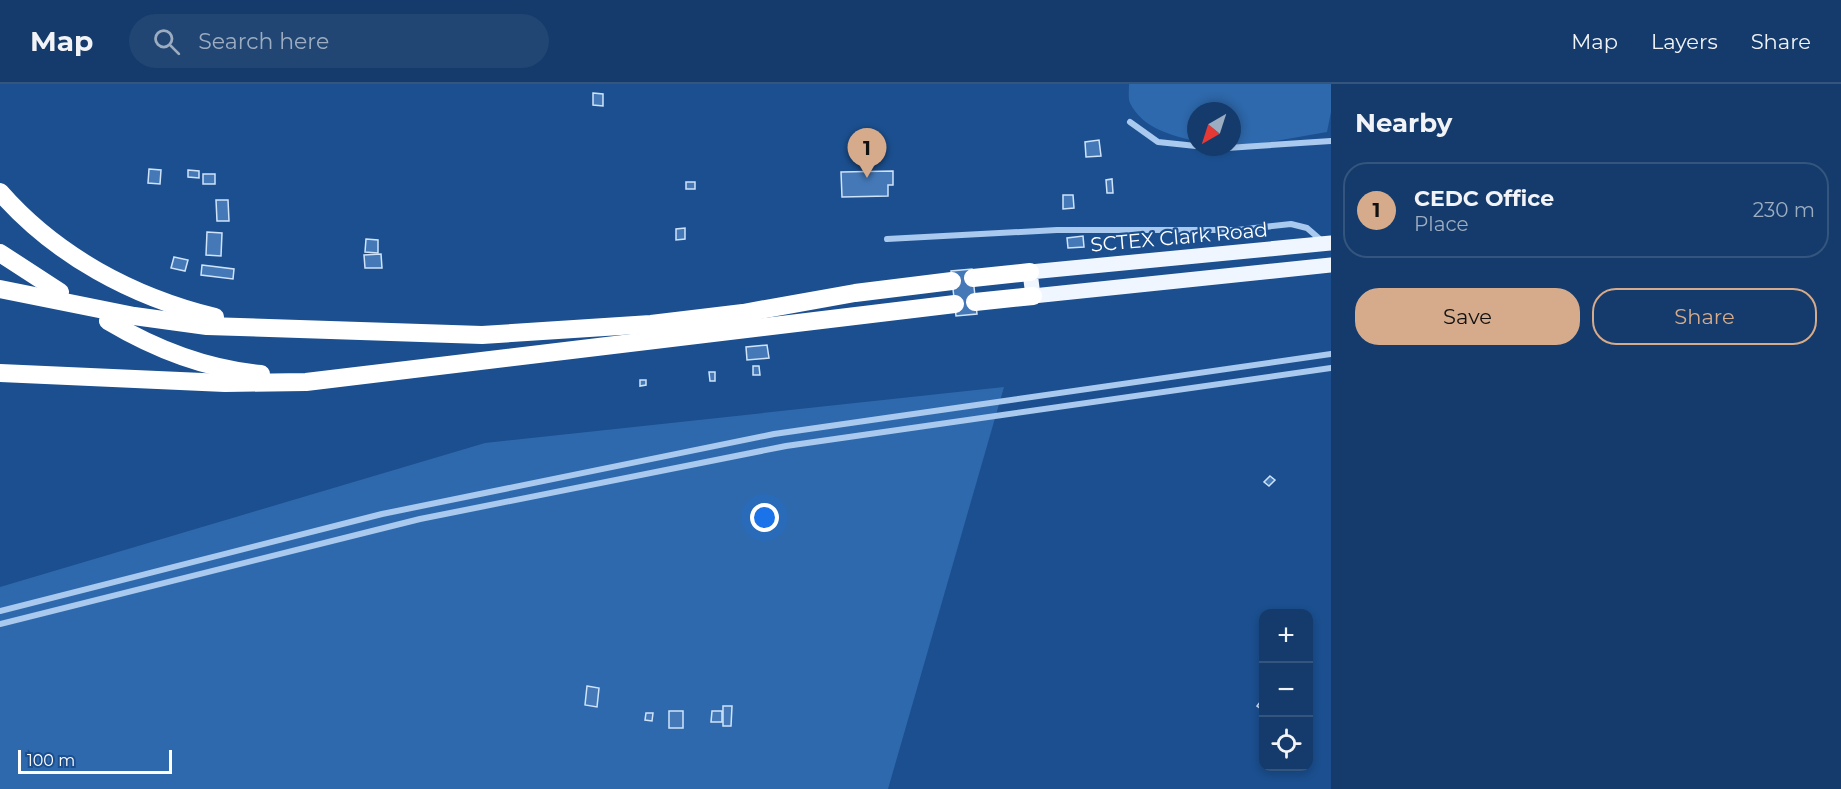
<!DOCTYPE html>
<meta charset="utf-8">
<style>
:root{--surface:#143b6b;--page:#214673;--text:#f1f3f6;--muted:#9dadc1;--line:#33557e;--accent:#d6ab8b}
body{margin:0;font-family:Montserrat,sans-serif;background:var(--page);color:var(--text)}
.controls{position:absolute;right:18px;bottom:18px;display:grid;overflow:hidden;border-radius:12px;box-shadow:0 3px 9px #0003}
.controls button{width:54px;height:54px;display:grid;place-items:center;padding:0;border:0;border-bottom:2px solid var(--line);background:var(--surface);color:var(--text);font:30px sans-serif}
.compass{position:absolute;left:1187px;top:18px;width:54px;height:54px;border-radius:50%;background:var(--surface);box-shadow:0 3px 9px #0003;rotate:219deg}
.scale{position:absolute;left:18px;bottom:15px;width:154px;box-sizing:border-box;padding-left:6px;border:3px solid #fff;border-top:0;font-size:16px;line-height:21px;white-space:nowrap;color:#fff;-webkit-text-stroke:4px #1b4f8f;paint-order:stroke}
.you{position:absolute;left:765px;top:434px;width:21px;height:21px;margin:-15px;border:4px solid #fff;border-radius:50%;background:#1a73e8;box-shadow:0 0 0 9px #1a73e833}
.badge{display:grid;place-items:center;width:39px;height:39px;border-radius:50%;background:var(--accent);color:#111;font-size:20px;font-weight:700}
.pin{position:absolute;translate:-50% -50px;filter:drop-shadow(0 2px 3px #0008)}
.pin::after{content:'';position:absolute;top:32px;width:21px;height:18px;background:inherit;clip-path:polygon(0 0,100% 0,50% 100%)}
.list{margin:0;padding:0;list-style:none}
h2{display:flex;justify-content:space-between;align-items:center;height:78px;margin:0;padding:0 24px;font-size:26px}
h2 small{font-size:20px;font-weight:400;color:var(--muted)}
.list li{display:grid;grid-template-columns:39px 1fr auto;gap:18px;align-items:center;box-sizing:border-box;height:96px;margin:0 12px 12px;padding:0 12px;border:2px solid var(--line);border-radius:24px}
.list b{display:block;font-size:22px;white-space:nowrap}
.list p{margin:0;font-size:20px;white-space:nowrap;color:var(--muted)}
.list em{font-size:20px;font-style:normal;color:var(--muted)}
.actions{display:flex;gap:12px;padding:18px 24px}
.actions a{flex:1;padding:14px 0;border:2px solid var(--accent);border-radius:24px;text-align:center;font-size:21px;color:var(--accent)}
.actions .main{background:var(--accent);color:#111}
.icon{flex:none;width:33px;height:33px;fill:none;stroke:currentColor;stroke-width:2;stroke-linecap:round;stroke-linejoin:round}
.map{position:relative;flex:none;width:1331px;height:705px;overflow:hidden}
header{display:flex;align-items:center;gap:36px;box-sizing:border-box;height:84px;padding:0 30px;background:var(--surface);border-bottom:2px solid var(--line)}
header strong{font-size:28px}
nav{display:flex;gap:33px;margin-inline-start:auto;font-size:21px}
.search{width:420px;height:54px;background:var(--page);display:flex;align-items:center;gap:15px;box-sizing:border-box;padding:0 21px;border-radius:33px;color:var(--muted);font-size:22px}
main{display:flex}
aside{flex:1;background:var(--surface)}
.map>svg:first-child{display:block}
.green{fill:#2e69ad}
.building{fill:#4478b7;stroke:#cfe3fa;stroke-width:1.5}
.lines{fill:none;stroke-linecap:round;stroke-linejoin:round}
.minor{stroke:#a9c9ee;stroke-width:6}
.primary{stroke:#f0f6ff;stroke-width:15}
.motorway{stroke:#fff;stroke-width:18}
.labels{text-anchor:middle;stroke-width:4.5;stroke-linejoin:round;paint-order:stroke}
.street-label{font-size:20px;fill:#fff;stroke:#1b4f8f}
</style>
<header>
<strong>Map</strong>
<div class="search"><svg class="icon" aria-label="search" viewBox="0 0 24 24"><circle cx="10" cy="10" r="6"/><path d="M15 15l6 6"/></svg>Search here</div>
<nav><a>Map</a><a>Layers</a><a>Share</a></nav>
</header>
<main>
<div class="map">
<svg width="1331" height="705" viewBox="0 0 1331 705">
<rect width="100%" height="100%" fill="#1b4f8f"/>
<g class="green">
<path d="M1129 0H1331V28L1327 48 1252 61 1232 60V27H1196V57C1172 52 1142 44 1130 19 1128 15 1129 6 1129 0Z"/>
<polygon points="1004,303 888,705 0,705 0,503 485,359"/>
</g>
<g class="building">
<polygon points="593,9 603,10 603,22 593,21"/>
<polygon points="1099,56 1101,72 1086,73 1085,58"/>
<polygon points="149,85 161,86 160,100 148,99"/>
<polygon points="188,86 199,87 199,94 188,93"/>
<polygon points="893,87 893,101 888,101 888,112 842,113 841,88"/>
<rect x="203" y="90" width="12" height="10"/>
<polygon points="1112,95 1113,109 1107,109 1106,96"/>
<rect x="686" y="98" width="9" height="7"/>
<polygon points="1063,111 1073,111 1074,124 1063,125"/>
<polygon points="216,116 228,116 229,137 217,137"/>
<polygon points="685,144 685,155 676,156 676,145"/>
<polygon points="207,148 222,149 221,172 206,171"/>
<polygon points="1083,152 1084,163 1068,164 1067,154"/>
<polygon points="366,155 378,156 378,169 365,168"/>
<polygon points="381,170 382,184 365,184 364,171"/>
<polygon points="174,173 188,176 185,187 171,184"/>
<polygon points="202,181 234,185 233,195 201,191"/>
<polygon points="972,185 977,230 956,232 951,187"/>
<polygon points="767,261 769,274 747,276 746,263"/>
<polygon points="753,282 759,282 760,291 753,291"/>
<polygon points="709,288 715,288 715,297 710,297"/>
<polygon points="640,296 646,296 646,301 640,302"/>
<polygon points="1270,392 1275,396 1269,402 1264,398"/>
<polygon points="587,602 599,604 597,623 585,621"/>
<polygon points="1264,613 1264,627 1257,622"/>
<polygon points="723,622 732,622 731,642 723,642"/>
<rect x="669" y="627" width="14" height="17"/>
<polygon points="712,627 722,627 722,638 711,638"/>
<polygon points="646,629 653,629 652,637 645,636"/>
</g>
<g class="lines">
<g class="minor">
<polyline points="1130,38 1158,58 1196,62"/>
<polyline points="1207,63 1227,64 1331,57"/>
<polyline points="887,155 1057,146 1237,146 1291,140 1307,144 1322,157"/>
<polyline points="0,527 382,430 774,350 1331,270"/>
<polyline points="0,540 420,435 786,362 1331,284"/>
</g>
<polyline class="primary" points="1331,159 1030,188 1033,212 1331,181"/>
<g class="motorway">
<path d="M0 108C56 172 133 213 215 233"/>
<polyline points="0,169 60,208"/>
<polyline points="973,194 1030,188"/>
<polyline points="0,205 134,232 207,242 482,251 651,240 743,229 855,209 952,197"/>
<polyline points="975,218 1033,212"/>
<path d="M108 237C155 265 206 285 261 290"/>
<polyline points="0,289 225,299 306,298 955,220"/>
</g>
</g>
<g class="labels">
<g class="street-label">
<text transform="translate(1179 153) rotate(-5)" y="7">SCTEX Clark Road</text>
</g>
</g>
</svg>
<div class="controls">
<button>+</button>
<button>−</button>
<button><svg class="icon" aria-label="locate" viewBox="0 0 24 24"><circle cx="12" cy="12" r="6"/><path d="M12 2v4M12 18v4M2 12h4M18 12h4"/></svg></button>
</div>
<svg class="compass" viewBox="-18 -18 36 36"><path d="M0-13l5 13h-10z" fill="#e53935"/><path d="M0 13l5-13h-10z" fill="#9dadc1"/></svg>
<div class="scale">100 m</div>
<div class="you"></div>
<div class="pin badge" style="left:867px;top:94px">1</div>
</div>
<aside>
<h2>Nearby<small></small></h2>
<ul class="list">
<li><span class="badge">1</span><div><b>CEDC Office</b><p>Place</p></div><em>230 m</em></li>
</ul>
<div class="actions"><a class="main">Save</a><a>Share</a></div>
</aside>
</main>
